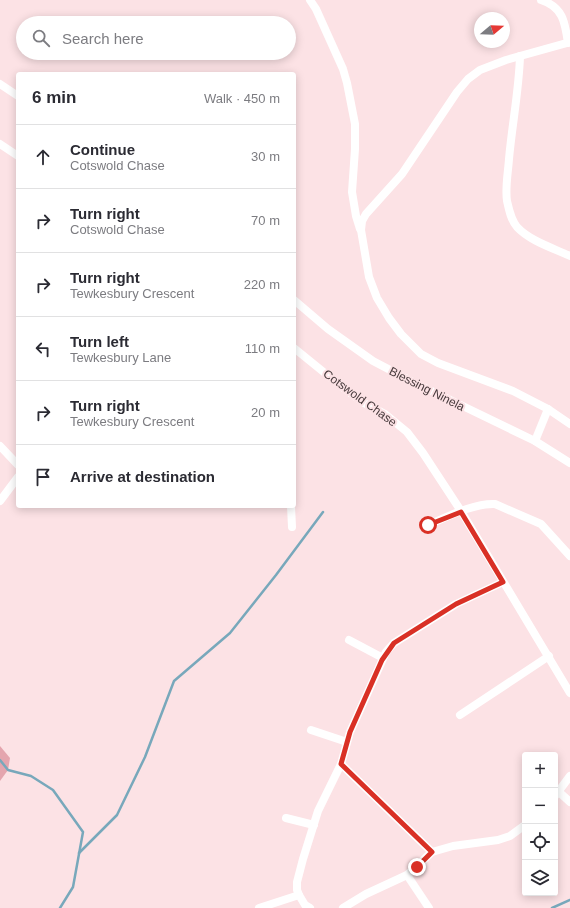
<!DOCTYPE html>
<meta charset="utf-8">
<style>
:root{--surface:#fff;--page:#f2f2f3;--text:#2b2b33;--muted:#7c7c81;--line:#e1e1e2}
body{margin:0;font-family:Helvetica,sans-serif;background:var(--page);color:var(--text)}
.controls{position:absolute;right:12px;bottom:12px;display:grid;overflow:hidden;border-radius:4px;box-shadow:0 2px 10px #0003}
.controls button{width:36px;height:36px;display:grid;place-items:center;padding:0;border:0;border-bottom:1px solid var(--line);background:var(--surface);color:var(--text);font:20px sans-serif}
.compass{position:absolute;left:474px;top:12px;width:36px;height:36px;border-radius:50%;background:var(--surface);box-shadow:0 2px 10px #0003;rotate:71deg}
.stop{position:absolute;width:12px;height:12px;margin:-9px;border:3px solid #d93025;border-radius:50%;background:#fff}
.stop.end{background:#d93025;border-color:#fff;box-shadow:0 1px 4px #0008}
.list{margin:0;padding:0;list-style:none}
h2{display:flex;justify-content:space-between;align-items:center;height:52px;margin:0;padding:0 16px;font-size:17px}
h2 small{font-size:13px;font-weight:400;color:var(--muted)}
.list li{display:grid;grid-template-columns:26px 1fr auto;gap:12px;align-items:center;box-sizing:border-box;height:64px;padding:0 16px;border-top:1px solid var(--line)}
.list b{display:block;font-size:15px;white-space:nowrap}
.list p{margin:0;font-size:13px;white-space:nowrap;color:var(--muted)}
.list em{font-size:13px;font-style:normal;color:var(--muted)}
.icon{flex:none;width:22px;height:22px;fill:none;stroke:currentColor;stroke-width:2;stroke-linecap:round;stroke-linejoin:round}
.map{position:relative;flex:none;width:570px;height:908px;overflow:hidden}
.search{position:absolute;background:var(--surface);box-shadow:0 2px 10px #0003;left:16px;top:16px;width:280px;height:44px;display:flex;align-items:center;gap:10px;box-sizing:border-box;padding:0 14px;border-radius:22px;color:var(--muted);font-size:15px}
.panel{position:absolute;background:var(--surface);box-shadow:0 2px 10px #0003;left:16px;top:72px;width:280px;height:436px;border-radius:4px}
.map>svg:first-child{display:block}
.green{fill:#e4a5ae}
.lines{fill:none;stroke-linecap:round;stroke-linejoin:round}
.stream{stroke:#78a8bb;stroke-width:2.5}
.minor{stroke:#fff;stroke-width:8}
.route{stroke:#d93025;stroke-width:5}
.labels{text-anchor:middle;stroke-width:4;stroke-linejoin:round;paint-order:stroke}
.street-label{font-size:12px;fill:#46393b;stroke:#fce2e5}
</style>
<div class="map">
<svg width="570" height="908" viewBox="0 0 570 908">
<rect width="100%" height="100%" fill="#fce2e5"/>
<polygon class="green" points="0,746 10,758 8,770 0,781"/>
<g class="lines">
<g class="stream">
<polyline points="0,760 8,770 31,776 53,790 83,832 73,887 60,908"/>
<polyline points="79,853 117,815 145,757 174,681 230,633 276,575 323,512"/>
<polyline points="552,908 570,900"/>
</g>
<g class="minor">
<polyline points="310,0 316,9 343,69 347,83 355,124 355,149 352,192 356,216 360,229"/>
<path d="M541 0C563 7 565 22 568 43"/>
<polyline points="570,42 506,60 480,70 468,79 457,92 402,174 366,214 362,221 361,230 369,277 377,298 389,318 401,334 421,354 438,363 513,391 548,409 570,424"/>
<path d="M520 56C519 90 512 125 509 159 508 173 505 188 507 201 509 210 511 220 517 227 530 241 553 248 570 256"/>
<polyline points="0,84 18,96"/>
<polyline points="0,144 18,156"/>
<polyline points="294,300 328,329 373,361 411,381 535,441 570,463"/>
<polyline points="294,348 342,387 364,403 385,414 407,432 423,453 461,511 570,693"/>
<polyline points="535,441 548,409"/>
<polyline points="0,446 18,465"/>
<polyline points="0,501 18,477"/>
<polyline points="291,506 292,527"/>
<path d="M428 525C447 517 474 503 495 504L541 524 570 556"/>
<polyline points="349,640 383,658"/>
<polyline points="460,715 549,656"/>
<polyline points="311,730 347,742"/>
<polyline points="341,764 432,852"/>
<polyline points="559,792 570,802"/>
<polyline points="555,796 570,776"/>
<polyline points="286,818 314,825"/>
<polyline points="407,875 429,908"/>
<polyline points="259,908 299,895"/>
<polyline points="310,908 305,905 299,895 297,890 297,882 303,859 318,811 341,764 350,732 386,652 394,643 456,604 503,582"/>
<polyline points="343,908 366,894 407,875 432,852 453,846 498,840 510,836 525,825"/>
</g>
</g>
<g class="lines">
<polyline class="route" points="417,867 432,852 341,764 350,732 382,660 394,643 456,604 503,582 461,512 428,525"/>
</g>
<g class="labels">
<g class="street-label">
<text transform="translate(427 389) rotate(27)" y="4">Blessing Ninela</text>
<text transform="translate(360 398) rotate(36)" y="4">Cotswold Chase</text>
</g>
</g>
</svg>
<div class="controls">
<button>+</button>
<button>−</button>
<button><svg class="icon" aria-label="locate" viewBox="0 0 24 24"><circle cx="12" cy="12" r="6"/><path d="M12 2v4M12 18v4M2 12h4M18 12h4"/></svg></button>
<button><svg class="icon" aria-label="layers" viewBox="0 0 24 24"><path d="M12 4l9 5-9 5-9-5zM3 14l9 5 9-5"/></svg></button>
</div>
<svg class="compass" viewBox="-18 -18 36 36"><path d="M0-13l5 13h-10z" fill="#e53935"/><path d="M0 13l5-13h-10z" fill="#7c7c81"/></svg>
<div class="stop" style="left:428px;top:525px"></div>
<div class="stop end" style="left:417px;top:867px"></div>
<div class="search"><svg class="icon" aria-label="search" viewBox="0 0 24 24"><circle cx="10" cy="10" r="6"/><path d="M15 15l6 6"/></svg>Search here</div>
<section class="panel">
<h2>6 min<small>Walk · 450 m</small></h2>
<ul class="list">
<li><svg class="icon" aria-label="ahead" viewBox="0 0 24 24"><path d="M12 20V5M6 11l6-6 6 6"/></svg><div><b>Continue</b><p>Cotswold Chase</p></div><em>30 m</em></li>
<li><svg class="icon" aria-label="right" viewBox="0 0 24 24"><path d="M7 20v-9h11M14 6l5 5-5 5"/></svg><div><b>Turn right</b><p>Cotswold Chase</p></div><em>70 m</em></li>
<li><svg class="icon" aria-label="right" viewBox="0 0 24 24"><path d="M7 20v-9h11M14 6l5 5-5 5"/></svg><div><b>Turn right</b><p>Tewkesbury Crescent</p></div><em>220 m</em></li>
<li><svg class="icon" aria-label="left" viewBox="0 0 24 24"><path d="M17 20v-9H6M10 6l-5 5 5 5"/></svg><div><b>Turn left</b><p>Tewkesbury Lane</p></div><em>110 m</em></li>
<li><svg class="icon" aria-label="right" viewBox="0 0 24 24"><path d="M7 20v-9h11M14 6l5 5-5 5"/></svg><div><b>Turn right</b><p>Tewkesbury Crescent</p></div><em>20 m</em></li>
<li><svg class="icon" aria-label="arrive" viewBox="0 0 24 24"><path d="M6 21V4h12l-3 4 3 4H6"/></svg><div><b>Arrive at destination</b></div></li>
</ul>
</section>
</div>
